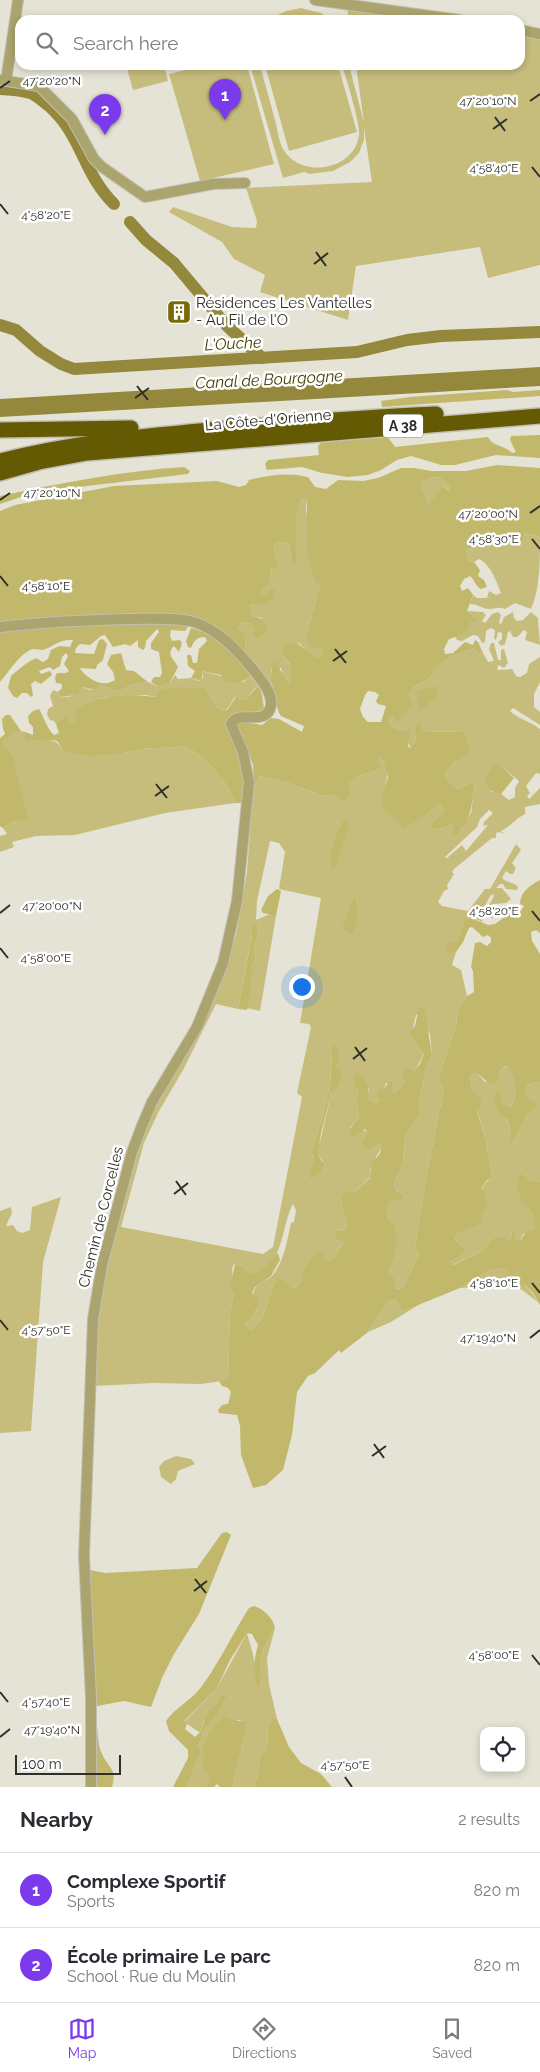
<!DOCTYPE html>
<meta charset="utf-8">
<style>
:root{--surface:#fff;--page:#f7f7f7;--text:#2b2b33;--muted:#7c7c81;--line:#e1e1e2;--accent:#7c3aed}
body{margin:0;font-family:Raleway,sans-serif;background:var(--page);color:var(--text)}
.controls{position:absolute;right:15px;bottom:15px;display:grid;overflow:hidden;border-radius:10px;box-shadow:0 2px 8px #0003}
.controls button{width:45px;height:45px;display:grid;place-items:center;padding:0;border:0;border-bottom:1px solid var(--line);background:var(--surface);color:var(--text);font:25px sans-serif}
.scale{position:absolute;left:15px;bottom:12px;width:106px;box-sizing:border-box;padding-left:5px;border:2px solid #2f2f29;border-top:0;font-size:14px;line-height:18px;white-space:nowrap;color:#2f2f29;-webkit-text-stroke:4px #fff;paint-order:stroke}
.you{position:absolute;left:301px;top:986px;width:18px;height:18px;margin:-12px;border:4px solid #fff;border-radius:50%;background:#1a73e8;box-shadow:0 0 0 8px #1a73e833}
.badge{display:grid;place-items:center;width:32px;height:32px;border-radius:50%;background:var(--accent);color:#fff;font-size:16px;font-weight:700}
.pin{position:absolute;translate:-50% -41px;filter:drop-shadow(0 1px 2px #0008)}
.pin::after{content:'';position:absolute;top:26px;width:18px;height:15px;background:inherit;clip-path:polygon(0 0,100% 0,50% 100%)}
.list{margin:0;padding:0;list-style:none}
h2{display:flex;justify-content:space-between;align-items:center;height:65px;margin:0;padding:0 20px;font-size:21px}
h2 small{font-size:16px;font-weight:400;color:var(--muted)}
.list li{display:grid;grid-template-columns:32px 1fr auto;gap:15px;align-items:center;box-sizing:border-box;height:75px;padding:0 20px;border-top:1px solid var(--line)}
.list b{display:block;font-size:19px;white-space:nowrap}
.list p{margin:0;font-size:16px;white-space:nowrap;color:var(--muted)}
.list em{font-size:16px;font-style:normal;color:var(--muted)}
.icon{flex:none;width:28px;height:28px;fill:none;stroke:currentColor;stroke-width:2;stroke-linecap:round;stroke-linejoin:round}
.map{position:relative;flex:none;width:540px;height:1787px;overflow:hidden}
.search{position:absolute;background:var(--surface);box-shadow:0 2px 8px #0003;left:15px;right:15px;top:15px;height:55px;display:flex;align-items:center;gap:12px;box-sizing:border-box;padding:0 18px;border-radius:15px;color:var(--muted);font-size:19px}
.sheet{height:215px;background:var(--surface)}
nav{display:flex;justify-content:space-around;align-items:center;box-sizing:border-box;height:70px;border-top:1px solid var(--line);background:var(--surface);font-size:14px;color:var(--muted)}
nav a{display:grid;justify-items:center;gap:2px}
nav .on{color:var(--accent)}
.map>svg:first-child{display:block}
.green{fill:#c6bd7d;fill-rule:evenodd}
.forest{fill:#c2b86c;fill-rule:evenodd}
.water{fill:#93883c}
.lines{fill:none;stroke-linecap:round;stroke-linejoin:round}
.river{stroke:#93883c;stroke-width:12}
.minor-casing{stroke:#c1bfb3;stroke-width:12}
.highway-casing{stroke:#c1bfb3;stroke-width:18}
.minor{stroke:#aba46f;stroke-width:10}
.highway{stroke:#645a04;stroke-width:15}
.ticks{fill:none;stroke:#2f2f29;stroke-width:2}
.labels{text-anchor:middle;stroke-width:5;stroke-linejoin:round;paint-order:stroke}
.shield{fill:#fff;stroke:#6d6d69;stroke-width:1}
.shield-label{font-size:14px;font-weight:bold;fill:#2f2f29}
.poi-label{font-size:15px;fill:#2f2f29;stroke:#fff;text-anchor:start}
.street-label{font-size:15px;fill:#2f2f29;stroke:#fff}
.water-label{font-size:16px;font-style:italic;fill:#453d00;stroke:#fff}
.ticks-label{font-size:12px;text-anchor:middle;fill:#2f2f29;stroke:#fff;stroke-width:5;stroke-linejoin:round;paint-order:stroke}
</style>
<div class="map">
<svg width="540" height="1787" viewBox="0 0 540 1787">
<rect width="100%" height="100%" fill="#e5e3d5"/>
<g class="green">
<polygon points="347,7 444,20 349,20"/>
<path d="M301 8 321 13 331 20C320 20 311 15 299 15 288 15 278 20 267 20L286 11Z"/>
<path d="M520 30 540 31V265L488 278 480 247 356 266 348 320 260 292 265 275 234 259 222 242 169 212 173 207 232 227 256 228 257 221 246 188 372 182 364 128V140L359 153 350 162 333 171 310 174 304 172 283 178 250 65H260C265 85 271 104 276 124 278 132 279 142 283 149 301 180 355 170 359 135 361 126 346 78 342 65H349L364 123 356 65H520Z"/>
<polygon points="126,65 164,65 168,81 133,90"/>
<polygon points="205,65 247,65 274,164 200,181 169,74"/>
<polygon points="265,65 338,65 357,132 289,151"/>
<polygon points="439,477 450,487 449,491 445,487 428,503 421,485 422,482 431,478"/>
<polygon points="302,498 307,499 306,510 320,585 306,637 322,648 323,654 318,657 310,654 299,643 281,653 291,667 293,674 289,682 283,676 281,668 271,669 273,679 271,686 246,652 245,636 238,628 240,624 247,622 254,625 253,632 262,618 251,616 249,606 252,604 258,606 271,589 265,597 261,594 263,588 269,584 272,567 279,567 274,549 277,542 284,542 289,544 291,560 296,562 296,517"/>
<path d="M482 532 512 539 524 533 540 537C540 561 540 589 531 609L515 603 505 609C499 606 495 609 488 609 481 608 477 604 470 604L473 595 477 598H487L489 591 496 595 501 593C497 582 490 564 479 559L474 562 468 560 466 550 475 547Z"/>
<polygon points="467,611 483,612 486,615 482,621 485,623 492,614 498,612 501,615 499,623 501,624 504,617 513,612 514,618 517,621 523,620 531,612 538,618 540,645 525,640 527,632 524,630 517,637 513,637 510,631 508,632 505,644 501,646 498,642 502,639 502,633 498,632 496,640 494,638 495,630 491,628 486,631 485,642 482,643 478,636 473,635 462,641 457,640 455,636 461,635 470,622 476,618"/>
<path d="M491 643H494L498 660H501V650L504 649 508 663 504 668 499 665 497 667 498 670 512 669 516 676 520 677 527 673 529 664 540 657V682L534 694V707L540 712V725L513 708 510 711C518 719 530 721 540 729V774L536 773 526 786 530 793 527 796 529 799 540 788V804L525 807V814C515 819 511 826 501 831L504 834 500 832 496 833V838H492L454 869 452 872 454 874 447 885 448 889 444 891 438 902 442 906 468 911 485 889H490L516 844 521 850 512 863 516 868 513 874H510L506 871 502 878C507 883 514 882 518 887L517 890 506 889 503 884H500L496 888H502L511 899 506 903 493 904 491 908 495 915 493 918H491L488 907 494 896 493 894 490 896 484 908 482 922 476 919 448 954 456 952 452 965 461 970 467 996 457 1011 456 1026 438 1080 444 1088 426 1179 415 1247 419 1254 404 1286 399 1289 395 1288 389 1274 390 1264 396 1249 394 1236 396 1228 387 1216 386 1206 390 1202 402 1200 404 1195 395 1190 394 1182 403 1164 405 1138 419 1115V1101L426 1070 432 1054 430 1034 425 1025V1013L416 1015 411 1037 424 1053C418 1069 406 1081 395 1093L392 1092V1083H386L380 1101 375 1103 369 1100V1088L359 1091 356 1099 359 1117 350 1128 367 1131 362 1142 369 1150 380 1144 381 1148 370 1169V1177L355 1192 341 1201 347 1226 342 1231 336 1230 334 1235 344 1242 333 1259 302 1280 295 1288 273 1286 262 1318 252 1330 247 1328 245 1324 257 1310C256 1304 252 1296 254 1291 256 1283 267 1281 272 1276 284 1262 287 1241 291 1223L294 1222 296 1210 293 1204C281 1224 284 1273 250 1273L243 1267 234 1264 232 1269 234 1293 230 1311 228 1380 201 1384 154 1383 95 1386 98 1321 104 1279 144 1129 205 1018 217 991 236 935 247 872 253 790 260 776 289 783 320 795 335 796 341 800 349 796V784L358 776 376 771 378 759 380 757C390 768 388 780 382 792L426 815 439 801 444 811 434 821 435 830 451 825 462 830 464 823 471 813 475 785 468 784 458 789 447 779 445 773 455 761 461 732 423 731 414 725 416 742 411 748 402 731 392 727 388 720 392 717 397 722 412 699 409 693 414 687 430 678 435 668 453 656 474 648 479 654 483 653 488 662 494 661 489 649ZM500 765 519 781 515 788V797L509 800 501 794 490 791ZM489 810 493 813 484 822 483 826 488 825 466 851 462 845 447 858 445 857 477 827 480 819ZM270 841 279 843 285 852 279 889 321 898 300 1023 309 1024 311 1027 297 1093 302 1097 273 1247 263 1254 121 1227 144 1143 159 1111 183 1070 216 1004 238 1009 252 934V925L254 923 259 925 254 950 256 959 252 966V975L250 981 253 982 247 1008 260 1011 276 916 270 914 256 920 257 901ZM331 1049 339 1056 334 1090 331 1094 319 1146 318 1154 323 1161 310 1171 314 1157 311 1153C322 1120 334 1084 331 1049Z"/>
<path d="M202 671 243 682 251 677 259 687 255 688 245 700H240L237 695C231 700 231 707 224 711L216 706 206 689 157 697 145 695 102 698 77 718 75 722 70 723 66 717 56 724 54 721 50 720 47 715 48 709 53 706 50 696 53 690 58 692 59 697C74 697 72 697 82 687L91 690 100 685 116 691 122 690 131 685 148 682 159 687 169 684 175 675 178 679 191 678 199 681 203 678Z"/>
<path d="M21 731 25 732 26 741C42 740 54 735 63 750L124 753 148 748 153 749 185 746 204 758 223 780 232 794 235 803 165 813 75 835 36 836 12 842 14 847 0 852V836L7 834 3 828 14 821 17 781 12 754 3 743 13 734Z"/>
<path d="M507 1066C517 1075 518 1096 510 1107L503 1103 499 1093 511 1132V1146L529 1112 526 1091 528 1085 537 1082 540 1083V1182L529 1180V1207L535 1217 534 1230 523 1234 520 1241 516 1238 514 1230 511 1232 510 1241 492 1239 482 1251 452 1265 450 1263 464 1248 455 1239 458 1233 481 1214C481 1200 478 1185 492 1178L486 1141 472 1092 470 1076 474 1073 478 1074 485 1082Z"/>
<polygon points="61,1197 43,1262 31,1431 0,1433 0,1211 11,1207 12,1213 6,1226 13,1225 17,1231 22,1233 30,1230 32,1207"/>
<path d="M502 1268C516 1276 530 1288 538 1302L518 1287H479L460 1288 486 1272Z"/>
<polygon points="396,1299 401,1312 420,1304 391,1322 368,1332 387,1302"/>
<polygon points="176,1456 191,1459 195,1464 178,1471 176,1479 171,1484 161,1477 159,1467 164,1461"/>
<path d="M275 1628 267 1658 269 1684 277 1719H272L268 1726 267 1748 260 1756 255 1787H232L246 1730 240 1720 236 1721C215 1741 193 1750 210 1779L208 1787H187L201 1751 198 1747 205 1729 214 1720 226 1695 203 1722 202 1730 199 1732 184 1722 217 1688 247 1633C249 1642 253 1651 254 1660 257 1674 250 1671 260 1687 260 1658 259 1652 275 1628Z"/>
</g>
<g class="forest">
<polygon points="507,390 513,392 540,390 540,396 382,407 381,401 410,397"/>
<path d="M540 435V458L496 455 455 465H441L411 456 397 460 381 470 368 475 348 477 322 473 302 467 267 470 265 464 268 460 319 455 318 446 322 442 387 436 395 447 488 437C493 447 505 445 512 453L516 452 510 440 511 436Z"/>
<path d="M497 465 540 468V537L524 533 522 540 512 539 509 542H500L497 536 482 533 475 547 466 550 468 560 474 562 480 570 478 576 484 580 487 587 481 589C475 586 475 580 470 576L464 579 460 586 462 591 468 588 473 595 467 611 476 618V621L470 622 469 629 462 635 449 639 444 649 445 654 453 653 465 642 473 645 475 640 478 642 483 653 479 654 474 648 453 656 435 668 430 678 414 687 409 693 412 699V706L397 723 392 717 388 720 392 727 402 731H410L408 746 410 748 416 742 414 725 420 723 423 731 462 732C469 739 469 746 469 755L455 761 445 773 447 779 458 789 468 784H475C472 804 471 822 456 835L453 834 454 827 451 825 435 830 432 827 434 821 444 811 439 802 426 815 404 829 383 808 382 792 388 778 384 762 380 757 378 759 380 767 376 771 358 776 349 784V796L343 802 335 796 320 795 289 783 260 776 253 790C253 782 254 773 253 765 250 753 236 734 237 724L240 721 262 725 271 718 279 719 302 732 304 726 281 716 279 713C274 695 268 678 274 660 280 667 282 676 289 682 296 668 289 664 281 653L283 647 294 642C303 645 308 654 318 657L323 654 322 648 313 649 308 644 306 637 320 585 315 582 307 550V499L302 498 296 517V562L294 565 291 559 289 544 284 542H277L274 549 279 567 277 569 272 567 269 584 263 588 261 594 265 596 271 589H274L275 597 258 606 253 604 249 606 252 612 251 616C262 618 265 619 267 631L259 638 254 636 253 625 247 622 240 624 238 628 245 635 246 652 230 639 196 620 91 616 32 618 0 623V511L15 505 114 486 217 481 239 487 246 485 249 480C268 475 289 472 308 477L315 487 326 489 338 480 363 481 378 478 401 468H414L432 471H466ZM439 477 450 487 449 491 444 487 428 503 421 485 422 482 431 478ZM368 691 375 692 379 695 376 701 378 704 386 706 381 722H368L363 717 360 709 365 695Z"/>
<path d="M184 467 190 471 188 474 79 487 21 497 0 504V496C61 483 122 471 184 467Z"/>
<path d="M148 622 184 624 188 627 185 631 171 630 170 636 172 641 180 640 182 643 179 652 174 646C166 655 173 657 178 667L169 684 159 687 151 682 154 677H160L162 673 159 652 151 649V643L159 632 157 629 146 641 145 648 143 650 138 647V640L130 646 125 644 113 647 105 635 101 636 90 645 80 644 76 648 75 653 94 654 99 640 103 639 107 644 103 660 97 665 96 669 80 668C84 676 98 685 107 683 110 683 112 681 115 680L113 672 107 664 111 655 121 653 126 670 134 671 148 682 131 685 122 690 116 691 100 685 96 690 82 687 77 695 59 697 58 692 62 688V684L56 683 55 677 57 673H66L69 671 64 664 68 656 66 653 62 657 60 666 53 670 50 667 39 671 41 674 50 671 52 675 41 684 35 681 31 684 33 695 31 697 27 693H22L17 698 13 696 8 688 11 676C18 670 27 662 36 658L43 662 48 659 51 650 59 646 70 647 73 640C58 639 52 648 42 650 38 650 34 648 30 650 17 657 9 672 0 682V630L68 625Z"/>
<path d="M191 628C214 634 242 653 251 677 241 683 234 684 224 681L221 675 202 671V681L191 678 195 671 188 666 187 655H191L193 663H197L199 649 207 641 205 637C196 637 194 641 191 648L188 647 186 641Z"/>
<polygon points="436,686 437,695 422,710 419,710 419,702 416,695 417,691"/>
<path d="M180 687 206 689 216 706 224 711 228 709 237 695 240 700H245L256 688 259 687 262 694 264 709 255 712 231 715 225 725C234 744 255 782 241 803H235L232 794 223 780 204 758 185 746 153 749 148 748 124 753 90 756 69 753 63 750 58 742 54 740 25 741V732L33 735V727L29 723 28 716 33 711 39 709C44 717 47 729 54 735L59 733 56 724 66 716 70 723 75 722 77 710C96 694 133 694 157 697L159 691Z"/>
<polygon points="6,715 10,715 21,731 13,734 3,743 12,754 28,818 14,821 3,828 0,826 0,738 5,734 3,729 2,719"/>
<path d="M495 764 500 765 514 778 501 794C490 791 487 790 485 778Z"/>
<path d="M345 817 350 824 336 865 332 868C327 850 338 833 345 817Z"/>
<path d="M540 880V933L536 930 531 932 532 941 540 954V1083L537 1082 528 1085 526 1091 528 1099 536 1102 535 1108 529 1112 511 1146V1132L507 1118 500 1115 494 1100 495 1092 499 1093 503 1103 510 1107C518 1097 517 1074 506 1066L499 1072V1080L493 1084C484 1082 482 1074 474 1073L470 1076 472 1091 477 1094 482 1102 477 1111 486 1141 492 1178 486 1181 482 1188C486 1198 490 1205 481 1214L482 1219 480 1224 458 1233 455 1239 464 1248 465 1252 450 1262 453 1265 482 1251 492 1239 501 1237 510 1241 512 1229 514 1230 516 1238 520 1241 527 1230H534C535 1218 534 1209 522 1203L517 1185 519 1175 522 1174 529 1180 540 1182V1305L533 1293 525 1285H505L508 1272 502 1268 486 1272 460 1288 401 1312 396 1299 387 1302 368 1332 341 1353 339 1350 315 1373 308 1376 297 1392 292 1435 283 1470 266 1485 253 1488 241 1455 240 1426 237 1415 219 1413 218 1410 222 1405 228 1404 231 1392 228 1388 222 1386 219 1381 228 1379 230 1311 234 1293 230 1286 235 1264 243 1267 250 1273C262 1273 270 1262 278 1253L280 1260 271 1276 255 1287 252 1293C265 1305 254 1314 245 1324L247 1328 252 1330 262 1318 273 1286 278 1279H284L290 1287 295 1288 302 1280 303 1271 317 1252H321L327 1262 333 1259 344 1242 336 1238 334 1235 336 1230 342 1231 347 1226 341 1201 343 1195 349 1191 355 1192 370 1178 371 1163C377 1158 383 1152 380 1144L369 1150 365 1149 362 1142 367 1131 365 1129 352 1138C347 1129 354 1124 359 1117L356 1099 359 1091 354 1084 355 1073 359 1072V1075C369 1081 369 1090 369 1100L375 1103 380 1101 377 1095 379 1090 384 1089 390 1080 392 1083V1092L395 1093 405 1082 401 1074 403 1070 408 1068 413 1072 420 1064 424 1054 411 1037 410 1032 415 1026 419 1007H424L432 1054 426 1070 419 1101V1115L405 1138 403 1164 394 1182 395 1190 404 1195 402 1200 390 1202 387 1206V1216L396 1228C394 1235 397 1241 396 1249 395 1257 390 1265 389 1273L394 1278 395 1288 399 1289 404 1286 419 1254 415 1247 426 1179 444 1088 438 1080 456 1026 457 1011 467 996 474 992 473 971 471 967 475 943 480 942 487 946 491 942V938L488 935 483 937 472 927 469 928 463 942 456 952 448 954 446 949 448 943 457 942 465 921 471 918 488 925 495 924 510 913 520 912 524 906 520 904C520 892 530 885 540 880Z"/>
<polygon points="277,889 281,891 276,916 263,913 261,910 268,896"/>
<polygon points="355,894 358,920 352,935 342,928"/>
<polygon points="254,923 259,925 254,950 256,959 252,966 252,975 250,981 253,982 247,1010 238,1009 252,935 252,925"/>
<path d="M335 1045C341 1052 339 1059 337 1068L343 1074 337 1088 331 1094 321 1133 318 1154 324 1165 320 1173 310 1179V1171L314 1157 311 1153C322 1120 334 1084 331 1049Z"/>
<polygon points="227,1532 231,1535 199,1614 174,1654 162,1678 151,1707 124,1701 97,1706 90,1570 105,1573 197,1568 222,1533"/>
<path d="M254 1606C264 1609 273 1618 275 1628 259 1652 260 1659 260 1687L257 1686C252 1672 254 1659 258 1645L252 1634 247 1633 230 1660 217 1688 184 1721 187 1724 185 1729 195 1737 202 1730C203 1720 208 1709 217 1705L221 1696 227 1695 214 1720 205 1729 198 1747 201 1751 187 1787H173L188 1758V1750L169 1731 166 1721C176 1707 192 1700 202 1686 220 1661 233 1633 249 1608Z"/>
<polygon points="224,1716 236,1721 245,1721 246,1730 232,1787 220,1787 217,1784 214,1787 207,1787 210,1779 203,1767 204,1752 202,1748 210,1732"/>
<polygon points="272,1719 277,1719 289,1747 301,1763 321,1774 332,1787 255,1787 260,1756 267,1748 268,1726"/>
<path d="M95 1722 97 1725C98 1734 98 1746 102 1754 109 1769 117 1768 112 1787H96Z"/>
</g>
<polygon class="water" points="540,367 540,386 0,417 0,399"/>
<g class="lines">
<g class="river">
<path d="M0 89C10 90 20 90 30 93 38 96 43 102 49 106 82 135 83 174 114 204"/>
<polyline points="130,222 146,240 174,263 226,325 262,358"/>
<polyline points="0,325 16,330 40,351 61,364 74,369 357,352 407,340 441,336 540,332"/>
</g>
<defs>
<g id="minor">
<polyline points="315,0 460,20"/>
<polyline points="520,30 540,34"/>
<polyline points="0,80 39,86 72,119 94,159 102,167 145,197 213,184 245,183"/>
<polyline points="6,81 18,0"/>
<path d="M0 627C43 622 86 620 129 619 150 619 173 617 194 622 219 630 239 652 255 672 262 681 275 696 270 709 263 726 238 709 231 724L243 752 249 782 237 901 223 963 197 1027 152 1102 141 1128 132 1152 102 1265 93 1319 84 1555 91 1698V1787"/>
</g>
<g id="highway">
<polyline points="0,430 131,428"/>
<path d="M0 461C73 442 146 436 221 429 292 423 364 417 436 414"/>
<polyline points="0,473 39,462 87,453 540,416"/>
</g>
</defs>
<use href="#minor" class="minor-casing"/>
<use href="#highway" class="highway-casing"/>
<use href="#minor" class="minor"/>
<use href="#highway" class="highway"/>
</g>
<path class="ticks" d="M0 88 10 81M530 101 540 94M495 117 505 131M493 129 507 119M532 167 540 177M0 204 8 214M316 252 326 266M314 264 328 253M137 386 148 400M135 398 149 388M0 500 10 493M530 513 540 506M532 539 540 549M0 576 8 586M335 649 346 663M333 661 347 651M156 784 167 798M155 796 169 786M532 911 540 921M0 913 10 905M0 948 8 958M355 1047 365 1061M353 1059 367 1048M176 1181 186 1195M174 1194 188 1183M532 1283 540 1293M0 1320 8 1330M530 1338 540 1330M374 1444 384 1458M372 1456 386 1446M195 1579 206 1593M194 1591 207 1581M532 1655 540 1665M0 1692 8 1702M0 1737 10 1729M345 1777 352 1787"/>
<defs>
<symbol id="building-square" viewBox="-11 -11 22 22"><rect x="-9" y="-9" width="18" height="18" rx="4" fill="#786b05" stroke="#fff"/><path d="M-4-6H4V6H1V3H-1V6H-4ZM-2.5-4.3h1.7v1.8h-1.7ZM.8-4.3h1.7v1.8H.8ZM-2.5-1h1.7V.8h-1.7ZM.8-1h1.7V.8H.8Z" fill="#fff"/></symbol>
</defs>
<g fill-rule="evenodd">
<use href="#building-square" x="165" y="298" width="28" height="28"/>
</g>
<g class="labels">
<rect class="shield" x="383" y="414.5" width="40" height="23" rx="4"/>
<g class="shield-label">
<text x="403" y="431">A 38</text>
</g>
<g class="poi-label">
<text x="196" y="308">Résidences Les Vantelles<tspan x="196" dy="17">- Au Fil de l'O</tspan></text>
</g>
<g class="street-label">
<text transform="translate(268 420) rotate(-5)" y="5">La Côte-d'Orienne</text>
<text transform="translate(101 1217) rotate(-76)" y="5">Chemin de Corcelles</text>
</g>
<g class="water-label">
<text transform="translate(233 343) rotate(-3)" y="6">L'Ouche</text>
<text transform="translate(269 379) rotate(-3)" y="6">Canal de Bourgogne</text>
</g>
</g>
<g class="ticks-label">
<text x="52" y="85">47°20'20"N</text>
<text x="488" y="105">47°20'10"N</text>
<text x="494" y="172">4°58'40"E</text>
<text x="46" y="219">4°58'20"E</text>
<text x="52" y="497">47°20'10"N</text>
<text x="488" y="518">47°20'00"N</text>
<text x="494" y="543">4°58'30"E</text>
<text x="46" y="590">4°58'10"E</text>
<text x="52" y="910">47°20'00"N</text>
<text x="494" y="915">4°58'20"E</text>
<text x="46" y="962">4°58'00"E</text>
<text x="494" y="1287">4°58'10"E</text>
<text x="46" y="1334">4°57'50"E</text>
<text x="488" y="1342">47°19'40"N</text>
<text x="494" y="1659">4°58'00"E</text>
<text x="46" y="1706">4°57'40"E</text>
<text x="52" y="1734">47°19'40"N</text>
<text x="345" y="1769">4°57'50"E</text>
</g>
</svg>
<div class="controls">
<button><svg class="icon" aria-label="locate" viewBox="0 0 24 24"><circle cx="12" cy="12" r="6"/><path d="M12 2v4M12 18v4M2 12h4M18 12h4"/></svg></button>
</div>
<div class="scale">100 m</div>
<div class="you"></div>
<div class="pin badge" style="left:225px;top:120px">1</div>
<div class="pin badge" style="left:105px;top:135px">2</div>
<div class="search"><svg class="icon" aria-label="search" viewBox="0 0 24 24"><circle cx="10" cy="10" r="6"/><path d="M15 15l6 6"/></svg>Search here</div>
</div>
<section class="sheet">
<h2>Nearby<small>2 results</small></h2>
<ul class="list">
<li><span class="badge">1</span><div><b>Complexe Sportif</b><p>Sports</p></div><em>820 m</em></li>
<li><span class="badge">2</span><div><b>École primaire Le parc</b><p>School · Rue du Moulin</p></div><em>820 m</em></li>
</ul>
</section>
<nav>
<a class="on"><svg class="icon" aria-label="map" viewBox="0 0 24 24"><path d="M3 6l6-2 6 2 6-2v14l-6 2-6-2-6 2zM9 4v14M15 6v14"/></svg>Map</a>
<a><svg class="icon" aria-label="directions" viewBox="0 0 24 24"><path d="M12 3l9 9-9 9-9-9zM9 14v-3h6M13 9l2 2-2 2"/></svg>Directions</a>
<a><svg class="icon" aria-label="saved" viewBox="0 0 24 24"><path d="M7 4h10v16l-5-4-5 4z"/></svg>Saved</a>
</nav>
